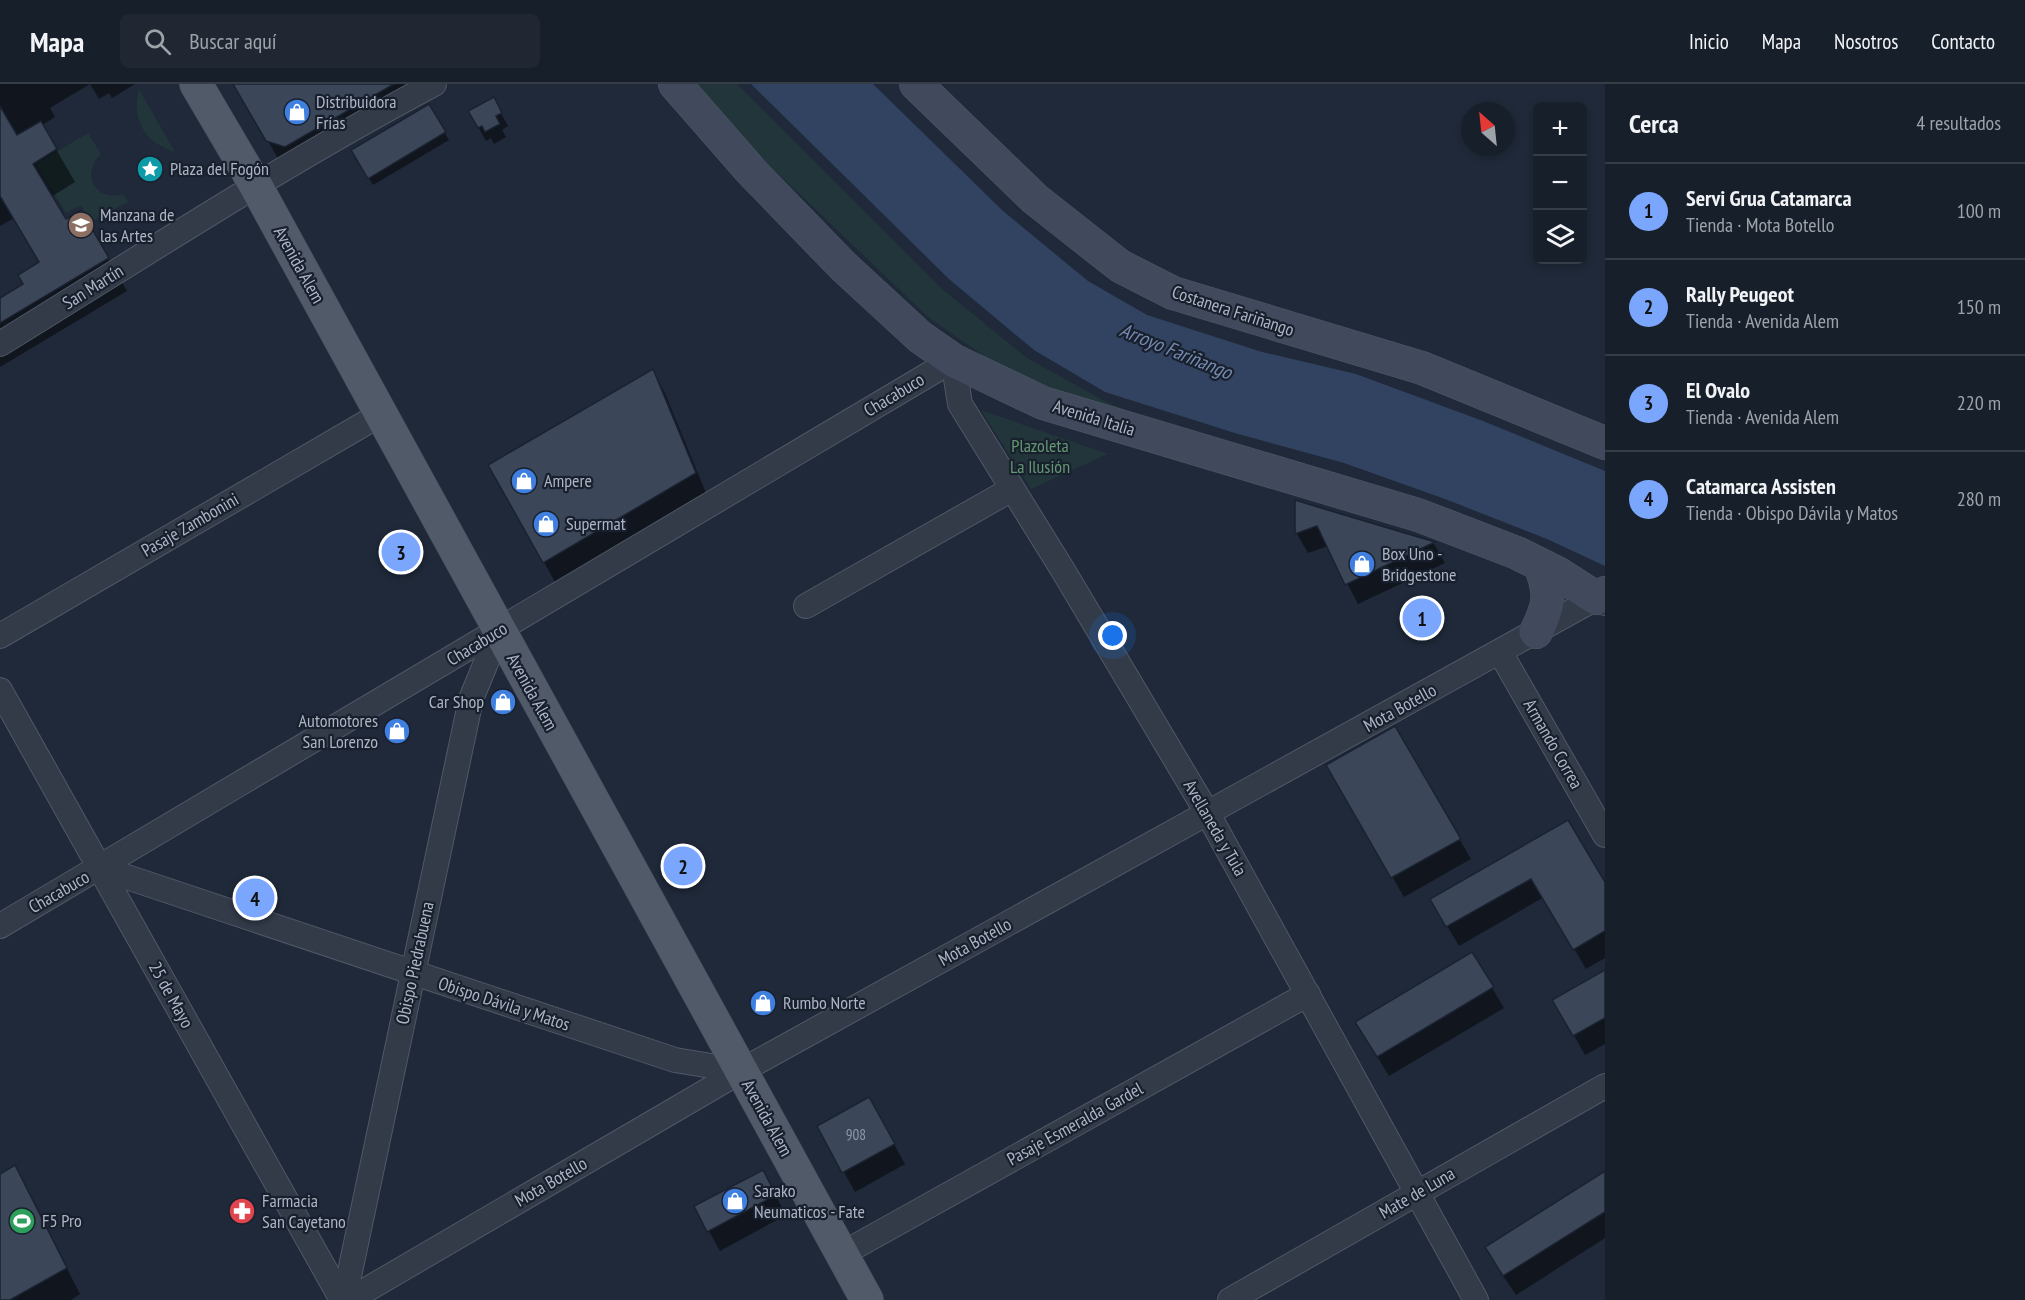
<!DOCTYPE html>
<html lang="es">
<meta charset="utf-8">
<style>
:root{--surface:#171f2b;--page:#202733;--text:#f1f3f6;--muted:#9ea2a9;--line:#363d47;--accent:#7ba6fd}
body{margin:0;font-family:"PT Sans Narrow",sans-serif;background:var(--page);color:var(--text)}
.controls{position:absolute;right:18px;top:18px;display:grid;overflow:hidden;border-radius:9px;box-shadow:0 3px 9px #0003}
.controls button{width:54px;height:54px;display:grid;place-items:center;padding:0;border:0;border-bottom:2px solid var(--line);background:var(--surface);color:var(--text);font:30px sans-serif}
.compass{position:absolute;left:1461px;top:18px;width:54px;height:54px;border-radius:50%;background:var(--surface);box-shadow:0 3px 9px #0003;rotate:333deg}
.you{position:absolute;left:1113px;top:552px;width:21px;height:21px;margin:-15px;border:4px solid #fff;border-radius:50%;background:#1a73e8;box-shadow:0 0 0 9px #1a73e833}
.badge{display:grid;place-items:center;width:39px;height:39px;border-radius:50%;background:var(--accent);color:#111;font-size:20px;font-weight:700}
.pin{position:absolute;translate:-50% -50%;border:3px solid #fff;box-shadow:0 2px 6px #0006}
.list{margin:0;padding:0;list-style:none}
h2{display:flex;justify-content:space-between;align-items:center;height:78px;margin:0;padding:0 24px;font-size:26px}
h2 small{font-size:20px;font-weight:400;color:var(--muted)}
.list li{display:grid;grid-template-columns:39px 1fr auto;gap:18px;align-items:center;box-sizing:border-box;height:96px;padding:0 24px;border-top:2px solid var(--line)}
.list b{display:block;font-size:22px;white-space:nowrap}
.list p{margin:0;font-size:20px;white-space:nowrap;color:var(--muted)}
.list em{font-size:20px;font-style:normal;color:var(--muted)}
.icon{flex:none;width:33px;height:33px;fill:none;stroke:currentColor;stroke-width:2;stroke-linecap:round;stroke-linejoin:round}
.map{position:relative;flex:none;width:1605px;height:1216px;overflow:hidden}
header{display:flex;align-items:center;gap:36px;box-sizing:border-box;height:84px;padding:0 30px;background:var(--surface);border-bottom:2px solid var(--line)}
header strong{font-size:28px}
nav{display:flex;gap:33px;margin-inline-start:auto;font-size:21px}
.search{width:420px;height:54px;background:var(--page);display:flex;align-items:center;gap:15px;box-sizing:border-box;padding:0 21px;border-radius:9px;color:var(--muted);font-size:22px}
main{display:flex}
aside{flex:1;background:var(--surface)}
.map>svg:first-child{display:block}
.green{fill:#21353a}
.water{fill:#324361}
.shadow{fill:#0007}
.building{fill:#3b4659;stroke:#1a2230;stroke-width:1.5}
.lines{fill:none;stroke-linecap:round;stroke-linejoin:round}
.street-casing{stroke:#505867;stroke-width:26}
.secondary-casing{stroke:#505867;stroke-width:34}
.primary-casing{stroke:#3c4453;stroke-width:34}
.street{stroke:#333b49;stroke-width:24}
.secondary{stroke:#41495c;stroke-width:33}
.primary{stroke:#515a69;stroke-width:33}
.labels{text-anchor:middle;stroke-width:4.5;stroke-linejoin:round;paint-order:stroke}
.number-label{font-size:15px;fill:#9099ab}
.poi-label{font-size:18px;fill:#adb5c6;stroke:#19202d;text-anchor:start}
.street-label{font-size:18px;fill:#adb5c6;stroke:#19202d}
.park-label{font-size:18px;fill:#649773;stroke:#19202d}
.water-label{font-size:20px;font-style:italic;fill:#748ab0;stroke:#19202d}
</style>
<header>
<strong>Mapa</strong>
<div class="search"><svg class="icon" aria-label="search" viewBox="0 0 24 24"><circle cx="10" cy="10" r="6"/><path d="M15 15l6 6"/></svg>Buscar aquí</div>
<nav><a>Inicio</a><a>Mapa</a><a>Nosotros</a><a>Contacto</a></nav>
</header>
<main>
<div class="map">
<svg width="1605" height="1216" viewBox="0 0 1605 1216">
<rect width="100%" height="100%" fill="#1f2939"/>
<g class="green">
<polygon points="692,0 737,0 941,204 1027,274 1103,316 1146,336 1053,309 1007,288 928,233 719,33"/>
<path d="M139 5 175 68C145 59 131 36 139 5Z"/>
<path d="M88 49 101 70C80 90 95 118 123 110L128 118 91 138 81 121 66 129 36 80Z"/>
<polygon points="981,326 1108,370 1031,405"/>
</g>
<polygon class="water" points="751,0 873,0 1003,127 1088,197 1147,231 1262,268 1356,290 1483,337 1605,387 1605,482 1547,455 1445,415 1344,379 1238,350 1105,308 1034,266 949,195"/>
<g class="shadow">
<polygon points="0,0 90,0 50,24 55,33 42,41 75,98 51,113 65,137 108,174 127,207 0,283 0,216 25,201 41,178 14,134 0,142"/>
<polygon points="90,0 135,0 112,14 109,9 99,15"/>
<polygon points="235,0 424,0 432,13 301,89 283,83"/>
<polygon points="493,15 508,42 502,46 506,53 494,60 491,54 486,57 470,28"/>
<polygon points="428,22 449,56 373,101 353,67"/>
<polygon points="652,287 664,307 706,409 555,498 544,478"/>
<polygon points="1297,418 1434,460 1445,479 1358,520 1328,462 1308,469 1297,450"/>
<polygon points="1395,644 1471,775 1404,813 1328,682"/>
<polygon points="1568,738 1605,801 1605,874 1586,885 1544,813 1459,862 1432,816"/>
<polygon points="1605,887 1605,960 1585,971 1554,916"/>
<polygon points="1492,904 1504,924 1389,992 1369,959"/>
<polygon points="869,1015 905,1080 855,1108 819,1043"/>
<polygon points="15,1083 80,1210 71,1216 0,1216 0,1092"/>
<polygon points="1605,1089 1605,1154 1516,1211 1498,1184"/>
<polygon points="774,1108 786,1131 720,1167 709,1147"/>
</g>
<g class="building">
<polygon points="233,0 394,0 285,63 266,57"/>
<polygon points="494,13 502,29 496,32 500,40 485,48 482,42 478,44 468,27"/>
<polygon points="429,20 446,48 368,95 351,66"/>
<polygon points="0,22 17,51 41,37 57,65 33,80 66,135 81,126 109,174 0,239 0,214 23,200 18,191 39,178 0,112"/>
<polygon points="653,285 696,389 543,479 488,381"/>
<polygon points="1295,416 1331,427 1435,458 1345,501 1317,442 1295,450"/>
<polygon points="1395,642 1461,755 1391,794 1326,681"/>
<polygon points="1568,736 1605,798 1605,847 1573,866 1531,795 1446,843 1430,815"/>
<polygon points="1472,868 1494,903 1377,973 1355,938"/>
<polygon points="1605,886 1605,934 1573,952 1552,916"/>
<polygon points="869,1013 895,1060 842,1089 817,1042"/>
<polygon points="15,1081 67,1184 10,1216 0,1216 0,1090"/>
<polygon points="763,1086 776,1111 707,1148 694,1122"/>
<polygon points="1605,1087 1605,1128 1503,1192 1485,1163"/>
</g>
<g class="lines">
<defs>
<g id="street">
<path d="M0 260C143 172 285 79 434 0"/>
<polyline points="806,522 1012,405"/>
<polyline points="0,552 381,330"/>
<polyline points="1500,568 1605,751"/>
<polyline points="0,606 342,1216"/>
<polyline points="100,784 675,976 741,987"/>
<polyline points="0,842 953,276 960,320 1064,488 1208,730 1476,1216"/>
<polyline points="842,1170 1308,910"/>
<polyline points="344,1216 471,615 499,547"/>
<polyline points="349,1216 741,987 1596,514 1605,519"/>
<polyline points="1230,1216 1605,1002"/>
</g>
<g id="secondary">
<polyline points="675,0 751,87 843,182 920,253 953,276 1043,319 1418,431 1517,469 1559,490 1596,514 1605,509"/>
<polyline points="916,0 1035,115 1120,182 1173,209 1422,284 1605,359"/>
<path d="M1536 548C1550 520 1551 510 1540 481"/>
</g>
<polyline id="primary" points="196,0 256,102 867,1216"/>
</defs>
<use href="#street" class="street-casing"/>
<use href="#secondary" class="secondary-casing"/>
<use href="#primary" class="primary-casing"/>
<use href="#street" class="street"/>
<use href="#secondary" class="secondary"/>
<use href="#primary" class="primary"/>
</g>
<defs>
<symbol id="shop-disc" viewBox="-11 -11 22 22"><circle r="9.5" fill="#3f7fe0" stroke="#19202d"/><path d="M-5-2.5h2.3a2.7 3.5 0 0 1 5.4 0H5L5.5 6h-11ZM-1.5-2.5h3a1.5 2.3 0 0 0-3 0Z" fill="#fff"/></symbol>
<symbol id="sight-disc" viewBox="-11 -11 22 22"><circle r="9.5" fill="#0f9aa8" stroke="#19202d"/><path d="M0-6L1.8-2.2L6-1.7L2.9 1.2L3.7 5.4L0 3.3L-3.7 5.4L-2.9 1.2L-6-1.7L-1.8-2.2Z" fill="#fff"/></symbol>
<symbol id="university-disc" viewBox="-11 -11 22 22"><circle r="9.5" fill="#8d6e63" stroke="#19202d"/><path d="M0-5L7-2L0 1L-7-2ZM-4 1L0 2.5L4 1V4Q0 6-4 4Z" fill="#fff"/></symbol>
<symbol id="pharmacy-disc" viewBox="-11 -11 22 22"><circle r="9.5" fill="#e0444e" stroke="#19202d"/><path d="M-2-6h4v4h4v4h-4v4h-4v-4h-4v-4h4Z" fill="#fff"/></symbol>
<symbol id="stadium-disc" viewBox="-11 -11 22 22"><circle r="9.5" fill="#2e9e5b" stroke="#19202d"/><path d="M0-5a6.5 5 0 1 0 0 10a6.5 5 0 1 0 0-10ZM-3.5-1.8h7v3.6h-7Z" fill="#fff"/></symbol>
</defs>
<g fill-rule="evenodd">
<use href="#shop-disc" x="282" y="13" width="30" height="30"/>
<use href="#sight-disc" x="135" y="70" width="30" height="30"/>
<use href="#university-disc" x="66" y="126" width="30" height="30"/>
<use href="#shop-disc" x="509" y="382" width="30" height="30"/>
<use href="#shop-disc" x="531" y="425" width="30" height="30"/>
<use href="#shop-disc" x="1347" y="465" width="30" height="30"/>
<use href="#shop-disc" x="488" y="603" width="30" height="30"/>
<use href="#shop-disc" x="382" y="632" width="30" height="30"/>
<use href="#shop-disc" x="748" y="904" width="30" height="30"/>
<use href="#shop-disc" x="720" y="1102" width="30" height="30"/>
<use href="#pharmacy-disc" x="227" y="1112" width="30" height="30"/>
<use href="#stadium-disc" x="7" y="1122" width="30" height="30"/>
</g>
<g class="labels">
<g class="number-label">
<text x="856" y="1056">908</text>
</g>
<g class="poi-label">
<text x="316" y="24">Distribuidora<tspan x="316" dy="21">Frías</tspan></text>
<text x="170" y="91">Plaza del Fogón</text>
<text x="100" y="137">Manzana de<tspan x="100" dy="21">las Artes</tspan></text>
<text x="544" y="403">Ampere</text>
<text x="566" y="446">Supermat</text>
<text x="1382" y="476">Box Uno -<tspan x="1382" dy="21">Bridgestone</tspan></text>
<text x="484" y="624" text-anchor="end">Car Shop</text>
<text x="378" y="643" text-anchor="end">Automotores<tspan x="378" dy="21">San Lorenzo</tspan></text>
<text x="783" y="925">Rumbo Norte</text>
<text x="754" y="1113">Sarako<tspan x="754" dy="21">Neumaticos - Fate</tspan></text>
<text x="262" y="1123">Farmacia<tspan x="262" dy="21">San Cayetano</tspan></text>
<text x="42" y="1143">F5 Pro</text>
</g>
<g class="street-label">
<text transform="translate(299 181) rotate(61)" y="6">Avenida Alem</text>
<text transform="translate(93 203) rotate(-32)" y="6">San Martín</text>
<text transform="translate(1233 227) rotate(18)" y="6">Costanera Fariñango</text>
<text transform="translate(894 311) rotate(-31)" y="6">Chacabuco</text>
<text transform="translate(1094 334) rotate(17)" y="6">Avenida Italia</text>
<text transform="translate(190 441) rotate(-30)" y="6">Pasaje Zambonini</text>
<text transform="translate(477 560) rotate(-31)" y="6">Chacabuco</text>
<text transform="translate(532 608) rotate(61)" y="6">Avenida Alem</text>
<text transform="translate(1400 624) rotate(-29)" y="6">Mota Botello</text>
<text transform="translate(1553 660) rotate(60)" y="6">Armando Correa</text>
<text transform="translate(1215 744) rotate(60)" y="6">Avellaneda y Tula</text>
<text transform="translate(59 808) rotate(-30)" y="6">Chacabuco</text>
<text transform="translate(975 858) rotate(-29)" y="6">Mota Botello</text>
<text transform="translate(415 879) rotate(-78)" y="6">Obispo Piedrabuena</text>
<text transform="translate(171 911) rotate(61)" y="6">25 de Mayo</text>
<text transform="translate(504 920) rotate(18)" y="6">Obispo Dávila y Matos</text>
<text transform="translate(767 1034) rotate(61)" y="6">Avenida Alem</text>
<text transform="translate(1075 1040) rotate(-29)" y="6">Pasaje Esmeralda Gardel</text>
<text transform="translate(551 1098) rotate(-30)" y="6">Mota Botello</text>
<text transform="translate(1417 1109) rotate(-30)" y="6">Mate de Luna</text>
</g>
<g class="park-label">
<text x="1040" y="368">Plazoleta<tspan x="1040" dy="21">La Ilusión</tspan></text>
</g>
<g class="water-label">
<text transform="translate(1176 267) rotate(22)" y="7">Arroyo Fariñango</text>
</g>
</g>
</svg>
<div class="controls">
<button>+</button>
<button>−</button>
<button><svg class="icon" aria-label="layers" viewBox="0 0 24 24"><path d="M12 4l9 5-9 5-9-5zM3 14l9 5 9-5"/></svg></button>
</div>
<svg class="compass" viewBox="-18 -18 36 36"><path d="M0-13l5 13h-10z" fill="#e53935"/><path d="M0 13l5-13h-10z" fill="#9ea2a9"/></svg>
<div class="you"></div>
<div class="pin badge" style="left:1422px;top:534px">1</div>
<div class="pin badge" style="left:683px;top:782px">2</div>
<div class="pin badge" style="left:401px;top:468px">3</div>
<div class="pin badge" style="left:255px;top:814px">4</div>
</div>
<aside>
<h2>Cerca<small>4 resultados</small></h2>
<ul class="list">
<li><span class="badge">1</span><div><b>Servi Grua Catamarca</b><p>Tienda · Mota Botello</p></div><em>100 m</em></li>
<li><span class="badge">2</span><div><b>Rally Peugeot</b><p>Tienda · Avenida Alem</p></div><em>150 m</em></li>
<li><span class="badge">3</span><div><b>El Ovalo</b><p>Tienda · Avenida Alem</p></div><em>220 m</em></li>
<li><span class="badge">4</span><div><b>Catamarca Assisten</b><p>Tienda · Obispo Dávila y Matos</p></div><em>280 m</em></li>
</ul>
</aside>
</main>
